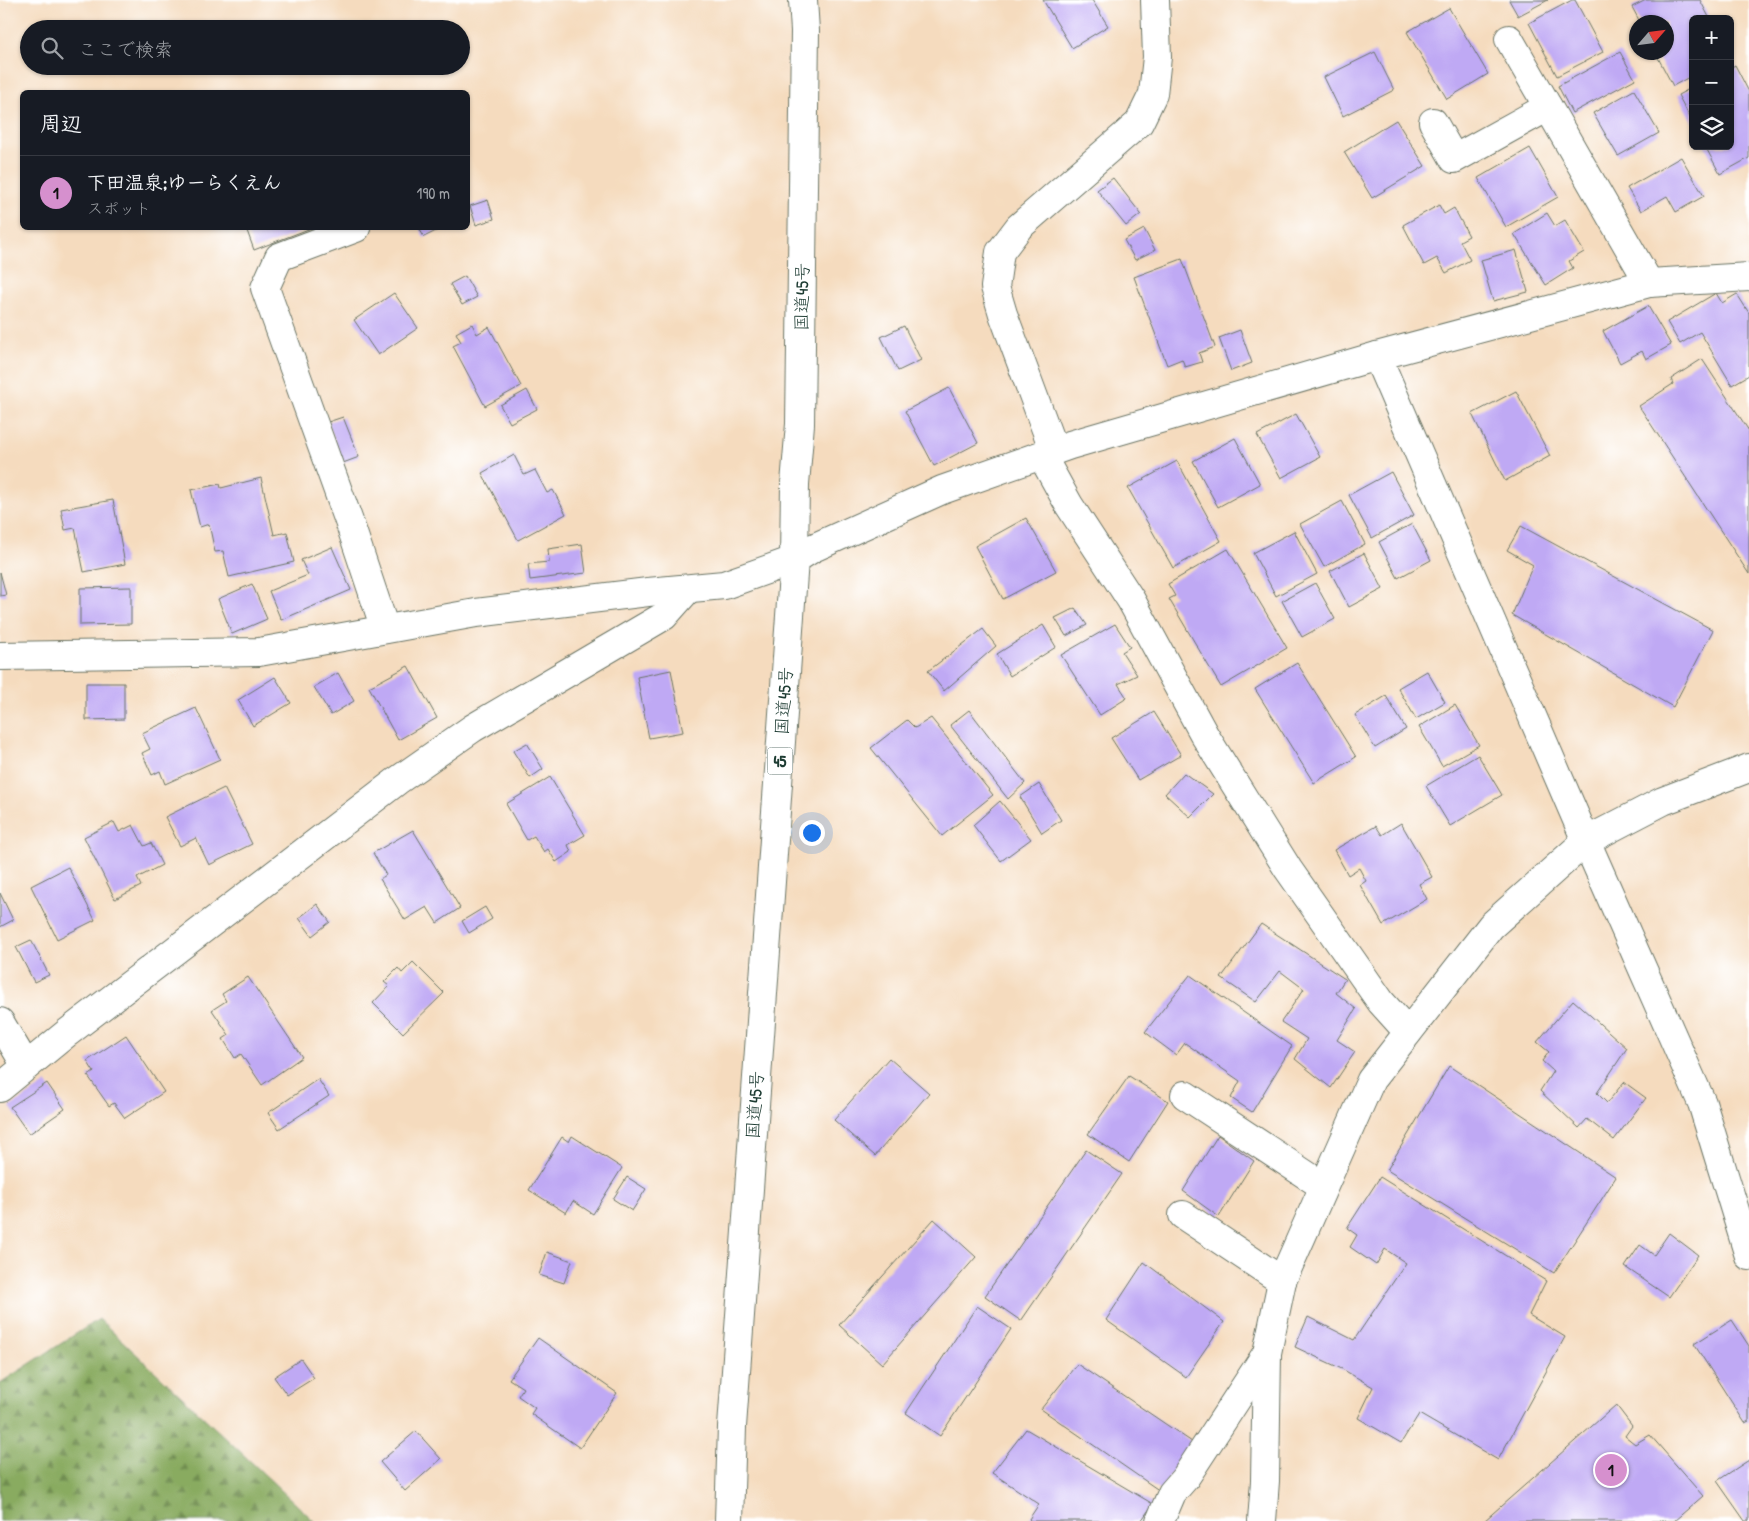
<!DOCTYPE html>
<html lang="ja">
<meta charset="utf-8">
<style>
:root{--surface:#171b24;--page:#20242c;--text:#f1f3f6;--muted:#9ea1a6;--line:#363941;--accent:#d690ce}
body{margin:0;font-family:"Patrick Hand","Klee One",sans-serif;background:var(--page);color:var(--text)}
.controls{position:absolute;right:15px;top:15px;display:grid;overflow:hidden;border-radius:8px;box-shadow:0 1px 4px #0004}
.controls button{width:45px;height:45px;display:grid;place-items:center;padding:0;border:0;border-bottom:1px solid var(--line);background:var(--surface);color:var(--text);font:25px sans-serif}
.compass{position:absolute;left:1629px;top:15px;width:45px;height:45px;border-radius:50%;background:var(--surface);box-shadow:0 1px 4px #0004;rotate:62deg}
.you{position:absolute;left:811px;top:832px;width:18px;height:18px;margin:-12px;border:4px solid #fff;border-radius:50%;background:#1a73e8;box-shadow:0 0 0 8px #1a73e833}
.badge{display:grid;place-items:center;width:32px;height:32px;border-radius:50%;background:var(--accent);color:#111;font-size:16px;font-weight:700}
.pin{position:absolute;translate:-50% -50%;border:2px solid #fff;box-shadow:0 1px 5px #0006}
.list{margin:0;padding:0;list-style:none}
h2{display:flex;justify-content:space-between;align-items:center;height:65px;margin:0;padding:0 20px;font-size:21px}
h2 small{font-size:16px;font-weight:400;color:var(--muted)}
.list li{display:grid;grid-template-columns:32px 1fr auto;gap:15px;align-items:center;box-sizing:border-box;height:75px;padding:0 20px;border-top:1px solid var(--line)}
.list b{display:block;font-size:19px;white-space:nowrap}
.list p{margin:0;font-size:16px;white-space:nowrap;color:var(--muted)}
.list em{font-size:16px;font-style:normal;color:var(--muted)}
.icon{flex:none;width:28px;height:28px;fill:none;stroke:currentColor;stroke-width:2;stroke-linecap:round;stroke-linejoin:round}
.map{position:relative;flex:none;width:1749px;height:1521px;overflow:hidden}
.search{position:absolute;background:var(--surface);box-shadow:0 1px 4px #0004;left:20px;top:20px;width:450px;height:55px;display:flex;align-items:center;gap:12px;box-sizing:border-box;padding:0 18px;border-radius:28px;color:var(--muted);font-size:19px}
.panel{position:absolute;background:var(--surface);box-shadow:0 1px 4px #0004;left:20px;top:90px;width:450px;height:140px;border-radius:8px}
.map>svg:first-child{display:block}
.forest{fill:url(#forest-firs);stroke:#54744a}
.building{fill:#bfa9f4}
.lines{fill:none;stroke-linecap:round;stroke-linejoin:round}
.minor-casing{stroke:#6a7464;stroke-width:30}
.highway-casing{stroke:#6a7464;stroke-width:30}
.minor{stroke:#fff;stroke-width:28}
.highway{stroke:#fff;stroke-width:28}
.labels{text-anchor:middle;stroke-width:5;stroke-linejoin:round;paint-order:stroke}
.shield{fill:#fff;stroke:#627771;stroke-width:1}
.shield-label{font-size:16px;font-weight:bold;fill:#1f3d34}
.street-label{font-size:18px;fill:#1f3d34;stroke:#fff}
</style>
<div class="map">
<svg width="1749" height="1521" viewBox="0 0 1749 1521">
<defs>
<pattern id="forest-firs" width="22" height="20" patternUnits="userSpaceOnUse" patternTransform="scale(1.25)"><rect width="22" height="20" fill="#89ab60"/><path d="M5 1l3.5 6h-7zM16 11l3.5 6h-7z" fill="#6f8c50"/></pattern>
</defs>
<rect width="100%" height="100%" fill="#fff"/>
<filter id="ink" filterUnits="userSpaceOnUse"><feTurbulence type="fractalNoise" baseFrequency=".02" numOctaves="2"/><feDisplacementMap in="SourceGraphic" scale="10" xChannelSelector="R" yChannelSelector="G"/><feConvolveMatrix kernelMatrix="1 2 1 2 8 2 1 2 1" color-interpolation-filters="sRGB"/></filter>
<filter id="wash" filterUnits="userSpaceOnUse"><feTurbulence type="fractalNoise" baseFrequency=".0096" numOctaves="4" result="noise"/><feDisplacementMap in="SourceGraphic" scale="20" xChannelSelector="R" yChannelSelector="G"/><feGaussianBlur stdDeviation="1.12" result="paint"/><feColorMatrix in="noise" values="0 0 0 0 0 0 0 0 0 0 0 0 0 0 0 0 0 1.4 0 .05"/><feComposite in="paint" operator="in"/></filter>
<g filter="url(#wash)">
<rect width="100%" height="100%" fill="#f5dbbe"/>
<polygon class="forest" points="99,1319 314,1521 0,1521 0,1383"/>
<g id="blocks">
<g class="building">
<polygon points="1043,0 1092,0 1108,26 1072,48"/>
<polygon points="1509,0 1548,0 1518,16"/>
<polygon points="1572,0 1575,0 1603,52 1557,76 1529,23"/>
<polygon points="1646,0 1700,0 1710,19 1693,19 1693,75 1673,86 1655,52 1666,52 1666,22 1640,22 1632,7"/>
<polygon points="1449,8 1488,74 1447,99 1407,32"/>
<polygon points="1375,52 1394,90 1343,116 1324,77"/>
<polygon points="1620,52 1635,79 1572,113 1558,86"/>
<polygon points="1735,65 1749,92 1749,158 1720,174 1705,146 1730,146 1730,68"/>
<polygon points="1693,87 1693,123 1678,95"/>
<polygon points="1634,90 1659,133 1618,156 1593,113"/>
<polygon points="1396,120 1425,166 1372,198 1344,152"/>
<polygon points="1530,148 1558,197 1506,227 1478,178"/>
<polygon points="1681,157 1704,196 1676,212 1667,196 1641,211 1627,188"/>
<polygon points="1113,178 1141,214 1126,226 1097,190"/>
<polygon points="488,200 494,219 476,225 470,206"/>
<polygon points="1439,205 1444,214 1454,208 1469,236 1460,241 1470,260 1446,273 1437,258 1424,265 1403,225"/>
<polygon points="1547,213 1555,226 1565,220 1584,252 1569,261 1573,268 1546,285 1514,234"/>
<polygon points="246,228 311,228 254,250"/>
<polygon points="419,228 442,228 424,237"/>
<polygon points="1144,229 1155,250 1135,260 1124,240"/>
<polygon points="1516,250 1528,292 1493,301 1481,260"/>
<polygon points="1182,259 1215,347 1199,353 1202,362 1185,367 1182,359 1167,365 1134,277"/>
<polygon points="465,276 477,297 462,305 450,284"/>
<polygon points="394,293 418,328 378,355 354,320"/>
<polygon points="1716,293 1722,303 1737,294 1749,313 1749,375 1732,385 1700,332 1680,344 1667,322"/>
<polygon points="1648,306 1671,345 1646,359 1642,351 1620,363 1603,331"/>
<polygon points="472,324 477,334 489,327 521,386 485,406 453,346 461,342 456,333"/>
<polygon points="904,326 921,360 898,371 881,337"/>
<polygon points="1240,330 1252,363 1231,371 1219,338"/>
<polygon points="1702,359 1749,431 1749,574 1639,406 1673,384 1671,379"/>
<polygon points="949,388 978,443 934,466 905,411"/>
<polygon points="527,390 537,409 510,423 500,405"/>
<polygon points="1516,391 1550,456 1505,481 1472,414"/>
<polygon points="1296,414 1320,457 1281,478 1257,435"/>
<polygon points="343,417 359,457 343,463 328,422"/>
<polygon points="1235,438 1260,484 1218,507 1193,461"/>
<polygon points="514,455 524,475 535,470 547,493 553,490 566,514 518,540 482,473"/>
<polygon points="1177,461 1221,541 1173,568 1128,488"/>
<polygon points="1391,472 1414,515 1372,538 1349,495"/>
<polygon points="261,478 274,535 287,532 294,562 229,577 223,551 215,552 209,524 200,527 191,490 220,484 221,488"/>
<polygon points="113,500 125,564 84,572 75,528 65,530 61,509"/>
<polygon points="1342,501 1365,544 1324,567 1300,524"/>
<polygon points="1026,518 1056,571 1003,599 975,546"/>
<polygon points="1412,524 1431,560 1398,578 1379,542"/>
<polygon points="1521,526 1713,630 1673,707 1512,615 1533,565 1507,550"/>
<polygon points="1294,531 1317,574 1276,596 1253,553"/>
<polygon points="582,544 586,573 530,580 528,564 549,562 548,549"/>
<polygon points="332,547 351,590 281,620 269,591 308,575 301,560"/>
<polygon points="1228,549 1287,648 1221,687 1169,599 1175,596 1168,584"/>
<polygon points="1364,553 1383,589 1349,607 1330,571"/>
<polygon points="0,572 6,595 0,596"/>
<polygon points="1315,583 1335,619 1302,637 1282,601"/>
<polygon points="252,584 267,619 232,634 218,599"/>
<polygon points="131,587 131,624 80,625 80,588"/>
<polygon points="1075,608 1087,625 1066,636 1055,618"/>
<polygon points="1115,624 1130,647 1122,652 1137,675 1118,684 1127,698 1100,715 1061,655"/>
<polygon points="1043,625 1056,647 1010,676 997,654"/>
<polygon points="983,629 996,646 944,691 928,671"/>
<polygon points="1297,663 1356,757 1314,783 1255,689"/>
<polygon points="408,666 437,718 398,740 369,687"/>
<polygon points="671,670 683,732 649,738 637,677"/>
<polygon points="1427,671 1445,702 1416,719 1398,688"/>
<polygon points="338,673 354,701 331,715 314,687"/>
<polygon points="275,677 291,703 253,726 238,700"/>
<polygon points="86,683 124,683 124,719 86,720"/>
<polygon points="1386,696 1406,729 1375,748 1355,715"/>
<polygon points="1455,705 1479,745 1442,766 1419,727"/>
<polygon points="196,708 220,759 165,784 160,771 152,775 142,753 150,749 142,733"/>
<polygon points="969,710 1025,783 1008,799 950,725"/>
<polygon points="1154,712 1181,755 1138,780 1111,738"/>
<polygon points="931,718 993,795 942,836 871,748 907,720 915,728"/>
<polygon points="527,743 543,769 530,778 513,751"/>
<polygon points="1478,755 1502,795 1450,826 1426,786"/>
<polygon points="1184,773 1213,794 1190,817 1165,794"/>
<polygon points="550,777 585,835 568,845 571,852 556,862 548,849 544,852 534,836 527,840 506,804"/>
<polygon points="1039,784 1061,820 1042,833 1020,797"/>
<polygon points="224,788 252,844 209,865 196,838 180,846 165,817"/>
<polygon points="1000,801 1031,839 1001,861 973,825"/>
<polygon points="114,822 119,832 133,825 144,846 151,843 162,865 137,878 141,886 115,899 84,837"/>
<polygon points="1401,823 1432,877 1419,884 1427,899 1383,925 1360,885 1366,881 1359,868 1348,875 1334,850 1376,826 1382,835"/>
<polygon points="413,830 460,908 437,923 427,907 405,920 380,879 386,875 373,853"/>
<polygon points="68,867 95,920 57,939 31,886"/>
<polygon points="0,893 13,920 0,927"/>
<polygon points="317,904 330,922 312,936 299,918"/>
<polygon points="485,907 492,919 469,933 462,921"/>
<polygon points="1261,924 1345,979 1336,993 1356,1009 1337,1040 1355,1052 1331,1088 1295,1059 1307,1039 1281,1022 1304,989 1280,971 1256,1002 1221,978"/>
<polygon points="31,940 49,975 34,982 16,947"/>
<polygon points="413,962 444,993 403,1033 373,1003 389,986 384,982 398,968 402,973"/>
<polygon points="1190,975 1292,1046 1252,1112 1231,1098 1240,1081 1185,1043 1176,1055 1145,1032"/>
<polygon points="248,977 302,1057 262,1085 241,1054 235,1058 223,1039 229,1035 212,1010 226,1001 222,994"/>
<polygon points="1573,1000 1627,1048 1597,1093 1607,1103 1624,1082 1646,1098 1614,1140 1587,1119 1579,1128 1540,1091 1553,1071 1542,1061 1549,1052 1537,1042"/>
<polygon points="126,1035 164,1092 125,1118 114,1103 109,1106 88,1076 94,1072 87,1061"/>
<polygon points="889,1058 929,1093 875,1156 834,1120"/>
<polygon points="1449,1066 1616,1177 1554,1273 1387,1170"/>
<polygon points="1129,1076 1168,1101 1129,1162 1088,1134"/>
<polygon points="318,1079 329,1096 279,1129 268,1113"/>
<polygon points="47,1083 65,1109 29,1134 10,1107"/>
<polygon points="1218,1135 1254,1161 1219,1217 1183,1191"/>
<polygon points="572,1136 622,1168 593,1214 573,1201 566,1213 529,1190 562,1137 569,1142"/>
<polygon points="1086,1150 1122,1174 1021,1321 985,1296"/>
<polygon points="627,1177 646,1189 632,1211 613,1199"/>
<polygon points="1380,1177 1546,1281 1529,1315 1565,1337 1498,1460 1419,1414 1401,1443 1358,1418 1373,1387 1342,1369 1295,1347 1308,1317 1354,1340 1406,1263 1385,1249 1376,1265 1350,1247 1357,1235 1347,1228"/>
<polygon points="934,1219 976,1257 882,1364 839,1325"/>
<polygon points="1669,1233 1698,1255 1669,1297 1625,1267 1640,1245 1654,1255"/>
<polygon points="547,1252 572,1261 564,1283 539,1275"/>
<polygon points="1144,1262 1224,1322 1186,1377 1106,1320"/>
<polygon points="977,1306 1011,1329 940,1436 906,1413"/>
<polygon points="1732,1320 1749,1346 1749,1421 1745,1423 1694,1344"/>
<polygon points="538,1338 617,1393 580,1448 531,1414 535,1408 518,1396 523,1388 509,1379"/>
<polygon points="301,1359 314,1378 287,1395 274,1377"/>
<polygon points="1077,1364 1192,1442 1160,1491 1041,1409"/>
<polygon points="1616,1405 1632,1426 1625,1436 1635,1444 1650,1435 1703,1496 1674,1521 1484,1521"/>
<polygon points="1026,1429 1153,1504 1141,1521 1031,1521 1029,1519 1039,1504 992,1473"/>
<polygon points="416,1431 441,1459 405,1491 380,1462"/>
<polygon points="1749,1460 1749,1521 1745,1521 1717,1481"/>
</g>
</g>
</g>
<g filter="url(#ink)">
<use href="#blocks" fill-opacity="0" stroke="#6a7464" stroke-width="1"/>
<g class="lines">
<defs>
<g id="minor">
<polyline points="1509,39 1649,283"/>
<polyline points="1433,122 1454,159 1548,107"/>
<polyline points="356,228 279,257 265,288 351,527 385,629"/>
<polyline points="1377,356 1586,841 1702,1103 1749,1256"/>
<polyline points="1054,451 1003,314 995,287 1000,252 1019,227 1139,123 1153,94 1157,57 1155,0"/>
<polyline points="1042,456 1069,505 1131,600 1205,736 1288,869 1381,1002 1408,1032"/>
<polyline points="0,656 259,652 476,613 648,592 724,585 794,560 813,548 942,490 1070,445 1377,356 1649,283 1749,277"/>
<polyline points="0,1022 26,1066"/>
<polyline points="0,1088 67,1033 397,781 473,728 664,616 688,589"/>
<polyline points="1185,1095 1323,1186"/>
<polyline points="1183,1215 1282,1281"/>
<polyline points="1160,1521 1172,1493 1185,1478 1267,1353"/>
<polyline points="1262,1521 1265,1481 1267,1353 1282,1281 1371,1080 1491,926 1586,841 1663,801 1749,768"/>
</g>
<polyline id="highway" points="729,1521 732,1427 794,560 795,484 800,424 805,31 803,0"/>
</defs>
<use href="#minor" class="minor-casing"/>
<use href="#highway" class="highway-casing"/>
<use href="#minor" class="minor"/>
<use href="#highway" class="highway"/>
</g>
</g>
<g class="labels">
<rect class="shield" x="767.5" y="747.5" width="25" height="27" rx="4"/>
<g class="shield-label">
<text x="780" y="767">45</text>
</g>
<g class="street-label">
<text transform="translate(802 297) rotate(-89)" y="6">国道45号</text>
<text transform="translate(784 701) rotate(-86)" y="6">国道45号</text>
<text transform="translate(755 1105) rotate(-86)" y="6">国道45号</text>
</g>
</g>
</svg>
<div class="controls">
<button>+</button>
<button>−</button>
<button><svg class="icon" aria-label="layers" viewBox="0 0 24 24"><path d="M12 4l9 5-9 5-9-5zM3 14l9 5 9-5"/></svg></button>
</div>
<svg class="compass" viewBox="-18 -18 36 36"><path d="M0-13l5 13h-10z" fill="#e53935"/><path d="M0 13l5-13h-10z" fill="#9ea1a6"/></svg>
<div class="you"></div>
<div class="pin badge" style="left:1611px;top:1470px">1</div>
<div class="search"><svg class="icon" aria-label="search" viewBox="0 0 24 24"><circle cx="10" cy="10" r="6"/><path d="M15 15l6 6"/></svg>ここで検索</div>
<section class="panel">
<h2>周辺<small></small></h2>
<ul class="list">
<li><span class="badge">1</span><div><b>下田温泉;ゆーらくえん</b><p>スポット</p></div><em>190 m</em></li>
</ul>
</section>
</div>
